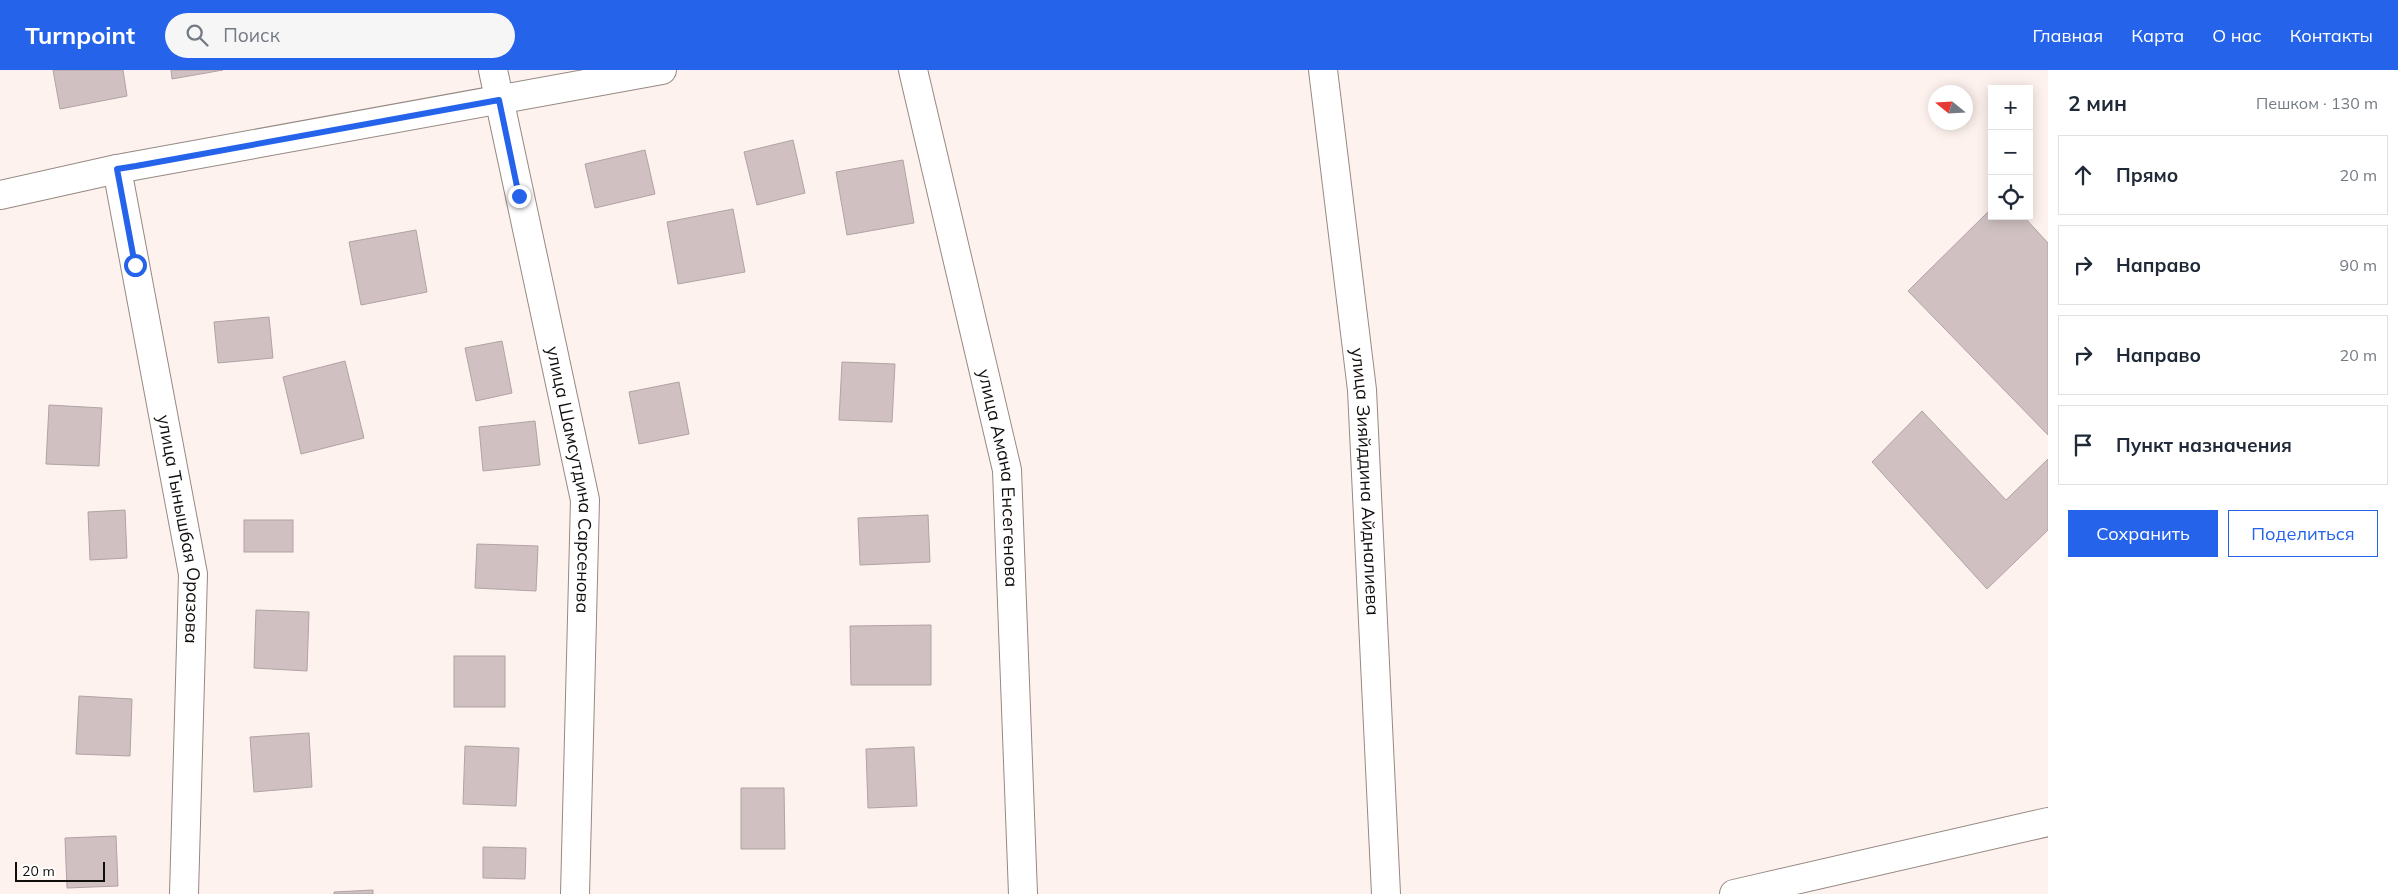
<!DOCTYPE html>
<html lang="ru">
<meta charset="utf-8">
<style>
:root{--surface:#fff;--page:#f6f6f7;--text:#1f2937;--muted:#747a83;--line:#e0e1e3;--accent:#2563eb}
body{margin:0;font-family:Mulish,sans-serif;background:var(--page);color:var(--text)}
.controls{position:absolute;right:15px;top:15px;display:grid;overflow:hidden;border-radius:0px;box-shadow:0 2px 12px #0003}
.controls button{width:45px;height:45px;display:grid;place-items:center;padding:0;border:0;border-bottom:1px solid var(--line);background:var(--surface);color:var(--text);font:25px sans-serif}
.compass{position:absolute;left:1928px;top:15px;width:45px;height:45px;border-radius:50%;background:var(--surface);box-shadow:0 2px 12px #0003;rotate:288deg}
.scale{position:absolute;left:15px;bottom:12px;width:90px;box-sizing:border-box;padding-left:5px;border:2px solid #110d0b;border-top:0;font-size:14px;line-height:18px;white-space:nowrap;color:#110d0b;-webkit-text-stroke:4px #fff;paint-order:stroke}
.stop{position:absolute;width:15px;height:15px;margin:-11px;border:4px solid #2563eb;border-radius:50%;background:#fff}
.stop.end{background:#2563eb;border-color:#fff;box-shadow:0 1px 5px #0008}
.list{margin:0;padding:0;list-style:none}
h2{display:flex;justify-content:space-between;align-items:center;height:65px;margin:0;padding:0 20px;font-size:21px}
h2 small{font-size:16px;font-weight:400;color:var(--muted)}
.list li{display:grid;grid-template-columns:32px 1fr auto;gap:15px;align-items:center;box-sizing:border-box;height:80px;margin:0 10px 10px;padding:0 10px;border:1px solid var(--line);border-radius:0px}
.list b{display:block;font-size:19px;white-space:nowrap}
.list em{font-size:16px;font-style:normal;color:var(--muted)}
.actions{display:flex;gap:10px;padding:15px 20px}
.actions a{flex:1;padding:11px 0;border:1px solid var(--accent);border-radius:0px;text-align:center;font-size:18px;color:var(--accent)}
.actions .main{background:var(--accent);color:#fff}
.icon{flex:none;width:28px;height:28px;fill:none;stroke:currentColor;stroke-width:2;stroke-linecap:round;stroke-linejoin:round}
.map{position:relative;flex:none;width:2048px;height:824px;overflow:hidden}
header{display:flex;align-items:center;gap:30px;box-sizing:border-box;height:70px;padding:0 25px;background:var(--accent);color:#fff}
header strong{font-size:24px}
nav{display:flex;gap:28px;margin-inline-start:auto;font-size:18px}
.search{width:350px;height:45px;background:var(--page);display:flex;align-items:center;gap:12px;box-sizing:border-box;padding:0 18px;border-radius:28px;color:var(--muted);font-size:19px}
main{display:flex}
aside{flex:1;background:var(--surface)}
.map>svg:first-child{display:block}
.building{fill:#d0c0c2;stroke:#b1a2a4}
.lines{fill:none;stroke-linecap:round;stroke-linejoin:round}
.street-casing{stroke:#968983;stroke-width:30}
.street{stroke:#fff;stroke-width:28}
.route{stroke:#2563eb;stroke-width:6}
.labels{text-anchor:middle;stroke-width:4.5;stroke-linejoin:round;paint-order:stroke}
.street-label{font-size:18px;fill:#110d0b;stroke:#fff}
</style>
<header>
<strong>Turnpoint</strong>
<div class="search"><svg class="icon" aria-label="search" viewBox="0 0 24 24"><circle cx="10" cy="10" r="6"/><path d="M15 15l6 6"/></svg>Поиск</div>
<nav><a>Главная</a><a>Карта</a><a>О нас</a><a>Контакты</a></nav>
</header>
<main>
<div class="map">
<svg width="2048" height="824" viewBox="0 0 2048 824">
<rect width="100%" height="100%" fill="#fdf2ed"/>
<g class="building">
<polygon points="53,0 123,0 127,26 60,39"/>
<polygon points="171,0 223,0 172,9"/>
<polygon points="793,70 805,123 757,135 744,82"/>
<polygon points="645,80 655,124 595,138 585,94"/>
<polygon points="903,90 914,153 847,165 836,102"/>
<polygon points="1992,138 1992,146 2023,146 2048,173 2048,365 1908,221"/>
<polygon points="733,139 745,202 678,214 667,152"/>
<polygon points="416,160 427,222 361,235 349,172"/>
<polygon points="269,247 273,288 218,293 214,252"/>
<polygon points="502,271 512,323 476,331 465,278"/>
<polygon points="345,291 364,368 301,384 283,307"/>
<polygon points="842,292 895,294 892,352 839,350"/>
<polygon points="679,312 689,364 639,374 629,322"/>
<polygon points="49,335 102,338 99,396 46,394"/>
<polygon points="1922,341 2006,430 2048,389 2048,460 1987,519 1872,392"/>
<polygon points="535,351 540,395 483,401 479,357"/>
<polygon points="125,440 127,488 90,490 88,442"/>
<polygon points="928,445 930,492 860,495 858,448"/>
<rect x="244" y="450" width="49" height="32"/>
<polygon points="477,474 538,476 536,521 475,518"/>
<polygon points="256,540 309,542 307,601 254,598"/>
<polygon points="931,555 931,615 851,615 850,556"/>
<rect x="454" y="586" width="51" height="51"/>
<polygon points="79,626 132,629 130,686 76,684"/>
<polygon points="309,663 312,717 254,722 250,667"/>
<polygon points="465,676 519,678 516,736 463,734"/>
<polygon points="914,677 917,736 868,738 866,679"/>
<polygon points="741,718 784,718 785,779 741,779"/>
<polygon points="116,766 118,816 67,818 65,768"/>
<polygon points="483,777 526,778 525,809 483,808"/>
<polygon points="373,820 373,824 334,824 334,822"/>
</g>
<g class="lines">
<defs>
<g id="street">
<path id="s1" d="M493 0 585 430 575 824"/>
<path id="s2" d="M913 0 1007 400 1023 824"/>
<path id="s3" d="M1323 0 1362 320 1386 824"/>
<path id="s4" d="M117 99 193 504 184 824"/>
<polyline points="0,125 117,99 662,0"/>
<polyline points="1734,824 2048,752"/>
</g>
</defs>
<use href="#street" class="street-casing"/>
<use href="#street" class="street"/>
</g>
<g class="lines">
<polyline class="route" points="135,195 117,99 136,96 499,30 519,126"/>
</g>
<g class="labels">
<g class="street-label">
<text dy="6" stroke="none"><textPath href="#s2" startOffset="418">улица Амана Енсегенова</textPath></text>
<text dy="6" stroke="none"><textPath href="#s1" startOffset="418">улица Шамсутдина Сарсенова</textPath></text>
<text dy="6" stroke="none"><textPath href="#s3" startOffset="414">улица Зияйддина Айдналиева</textPath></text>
<text dy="6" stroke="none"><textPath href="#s4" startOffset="366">улица Тынышбая Оразова</textPath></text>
</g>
</g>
</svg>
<div class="controls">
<button>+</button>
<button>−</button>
<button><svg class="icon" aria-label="locate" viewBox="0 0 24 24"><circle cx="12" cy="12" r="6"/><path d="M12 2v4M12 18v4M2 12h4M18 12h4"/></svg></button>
</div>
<svg class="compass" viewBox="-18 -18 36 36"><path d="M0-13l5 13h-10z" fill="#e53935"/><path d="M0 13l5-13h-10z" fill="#747a83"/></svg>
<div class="scale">20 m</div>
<div class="stop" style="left:135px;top:195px"></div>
<div class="stop end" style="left:519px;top:126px"></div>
</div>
<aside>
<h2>2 мин<small>Пешком · 130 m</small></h2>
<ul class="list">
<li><svg class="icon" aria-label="ahead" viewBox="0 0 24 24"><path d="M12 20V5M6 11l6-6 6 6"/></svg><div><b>Прямо</b></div><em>20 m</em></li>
<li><svg class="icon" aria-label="right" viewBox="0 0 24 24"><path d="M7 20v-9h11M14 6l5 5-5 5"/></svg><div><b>Направо</b></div><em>90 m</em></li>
<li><svg class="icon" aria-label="right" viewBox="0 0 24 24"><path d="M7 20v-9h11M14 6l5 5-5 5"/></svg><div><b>Направо</b></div><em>20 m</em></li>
<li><svg class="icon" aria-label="arrive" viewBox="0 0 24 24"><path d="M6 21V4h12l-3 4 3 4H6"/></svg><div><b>Пункт назначения</b></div></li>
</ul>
<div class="actions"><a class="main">Сохранить</a><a>Поделиться</a></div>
</aside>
</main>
